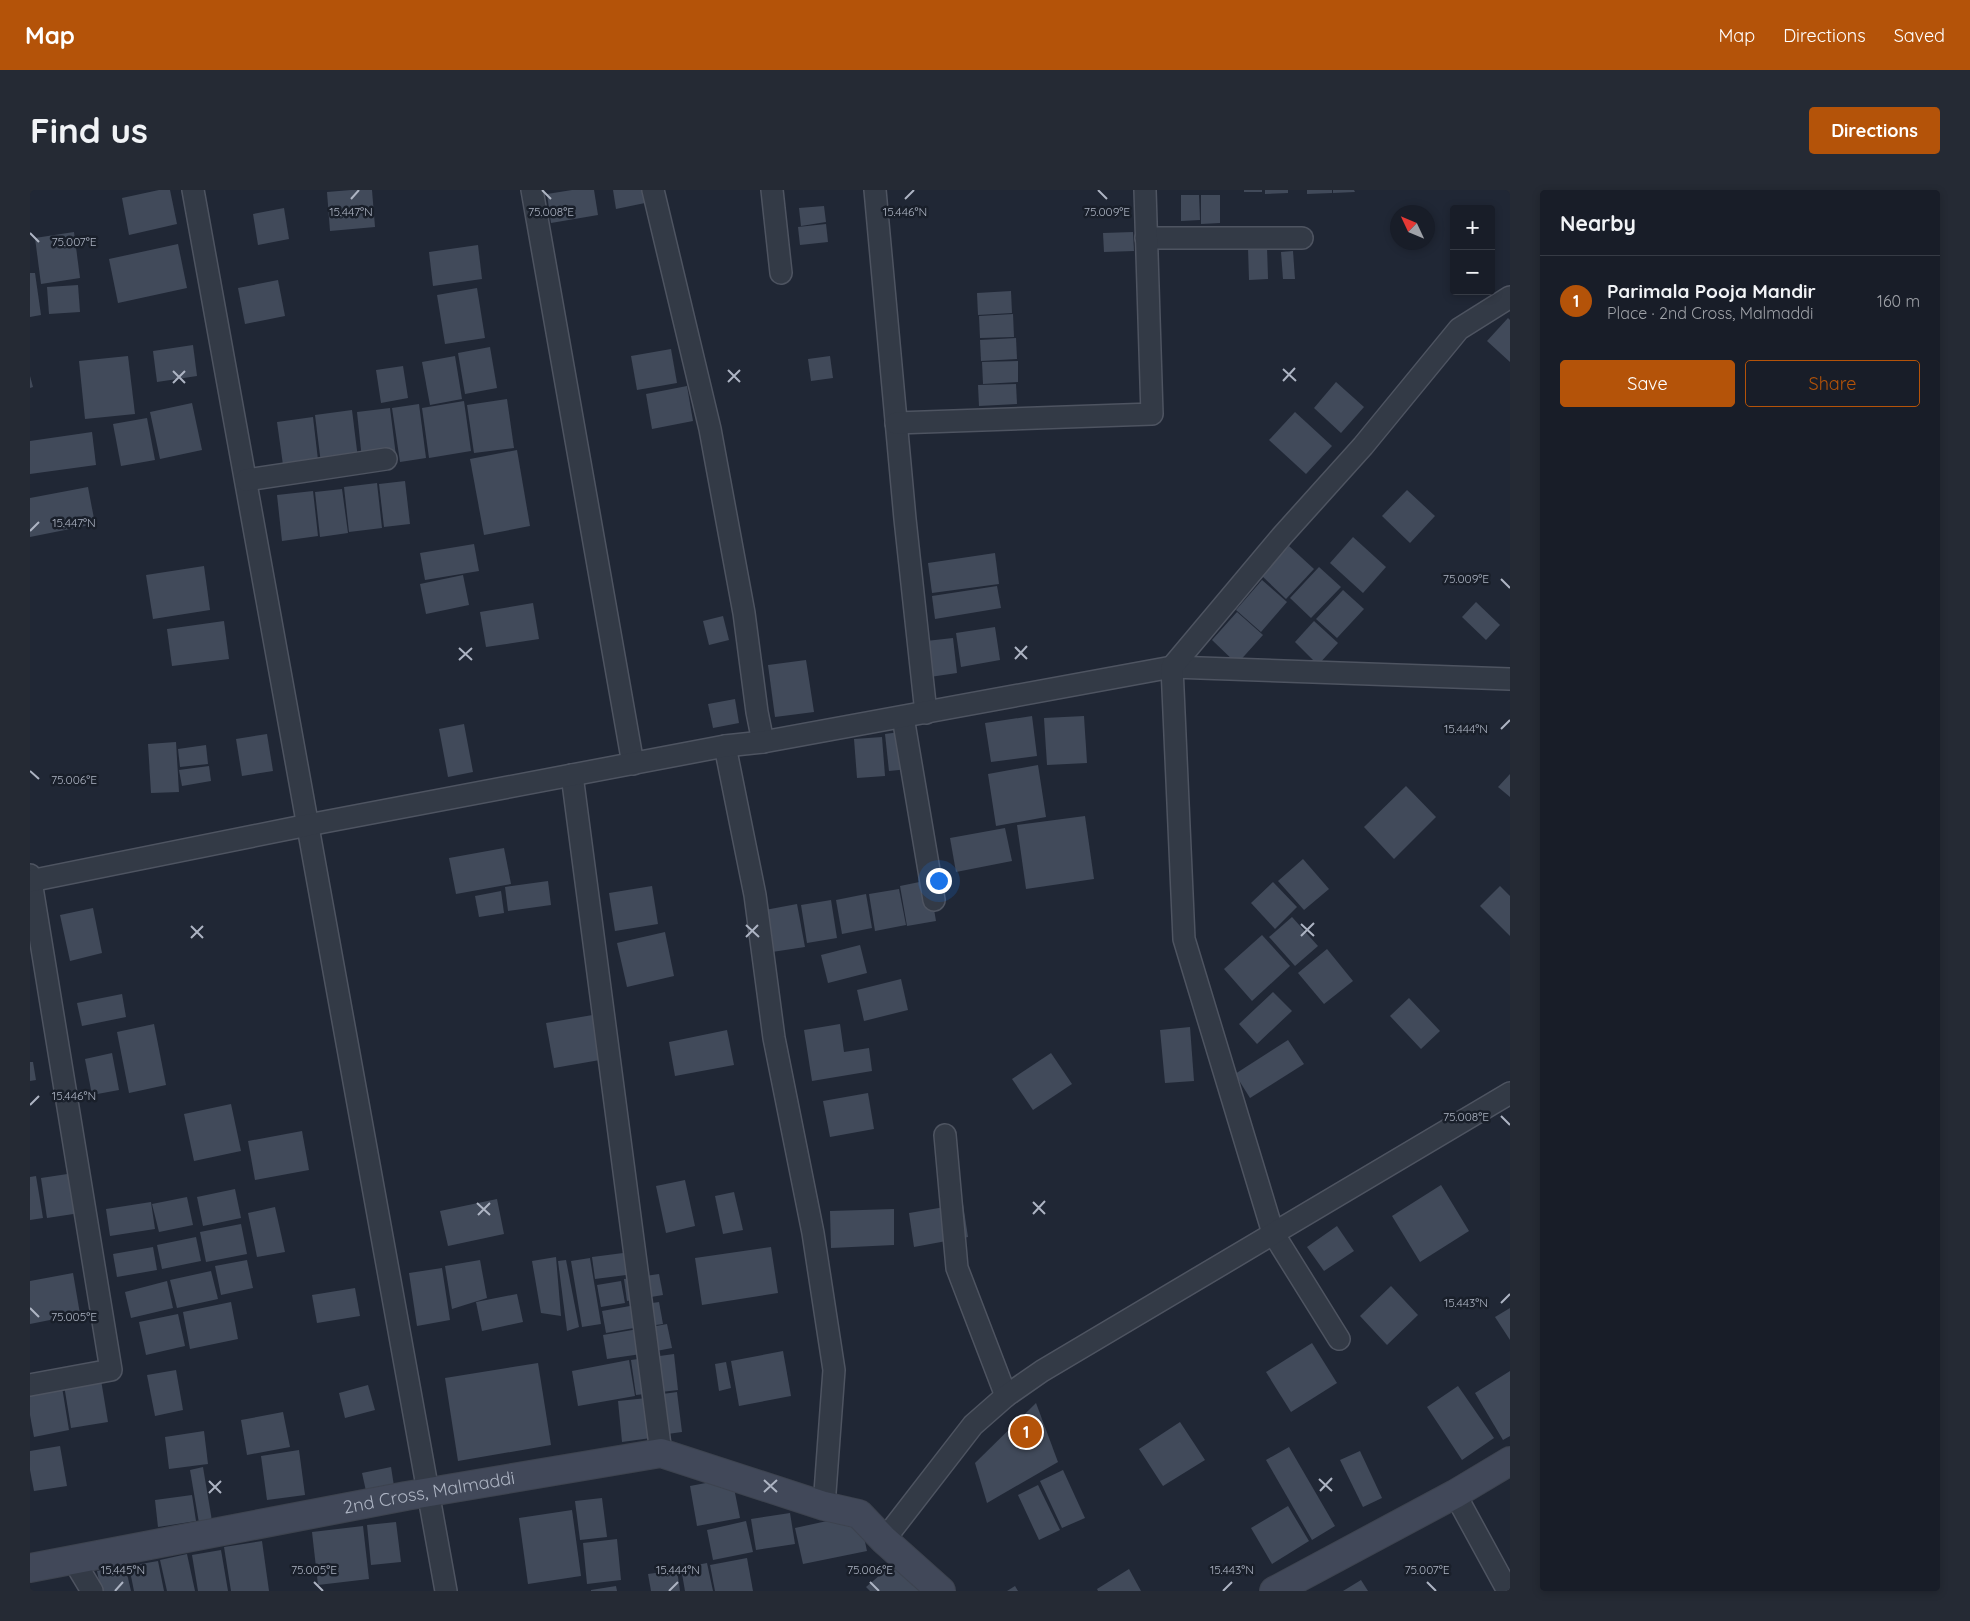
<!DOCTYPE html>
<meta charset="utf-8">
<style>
:root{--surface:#181d28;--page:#252a34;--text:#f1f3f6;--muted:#9fa2a8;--line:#363b45;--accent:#b45309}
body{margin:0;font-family:Quicksand,sans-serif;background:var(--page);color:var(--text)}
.controls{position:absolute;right:15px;top:15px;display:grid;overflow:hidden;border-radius:5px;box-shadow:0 2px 8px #0003}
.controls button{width:45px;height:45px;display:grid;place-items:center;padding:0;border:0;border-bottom:1px solid var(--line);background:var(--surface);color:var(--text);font:25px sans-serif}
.compass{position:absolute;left:1360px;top:15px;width:45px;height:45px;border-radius:50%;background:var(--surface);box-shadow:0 2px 8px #0003;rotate:314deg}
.you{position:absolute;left:908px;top:690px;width:18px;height:18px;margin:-12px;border:4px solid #fff;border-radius:50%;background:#1a73e8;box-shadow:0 0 0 8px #1a73e833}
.badge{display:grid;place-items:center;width:32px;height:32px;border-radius:50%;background:var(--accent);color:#fff;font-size:16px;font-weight:700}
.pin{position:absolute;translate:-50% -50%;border:2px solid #fff;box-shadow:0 1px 5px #0006}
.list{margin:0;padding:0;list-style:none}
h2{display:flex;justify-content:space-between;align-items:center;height:65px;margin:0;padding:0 20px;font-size:21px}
h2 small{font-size:16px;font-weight:400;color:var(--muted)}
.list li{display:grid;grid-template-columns:32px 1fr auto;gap:15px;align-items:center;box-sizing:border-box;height:90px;padding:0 20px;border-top:1px solid var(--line)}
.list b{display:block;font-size:19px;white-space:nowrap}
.list p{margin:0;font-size:16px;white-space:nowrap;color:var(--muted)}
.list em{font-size:16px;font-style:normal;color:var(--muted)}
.actions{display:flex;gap:10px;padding:15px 20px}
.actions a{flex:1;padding:11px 0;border:1px solid var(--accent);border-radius:5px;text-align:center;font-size:18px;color:var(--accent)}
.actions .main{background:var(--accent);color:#fff}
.map{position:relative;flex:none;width:1480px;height:1401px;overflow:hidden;border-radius:5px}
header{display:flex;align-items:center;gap:30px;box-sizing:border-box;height:70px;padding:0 25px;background:var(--accent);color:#fff}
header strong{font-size:24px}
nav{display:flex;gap:28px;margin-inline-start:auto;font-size:18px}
.intro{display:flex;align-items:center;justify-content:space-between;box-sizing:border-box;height:120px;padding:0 30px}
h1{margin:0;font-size:35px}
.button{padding:12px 22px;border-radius:5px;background:var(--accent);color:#fff;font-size:18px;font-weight:700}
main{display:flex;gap:30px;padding:0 30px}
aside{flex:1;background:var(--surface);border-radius:5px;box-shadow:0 2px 8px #0003}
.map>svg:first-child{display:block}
.building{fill:#414a5a}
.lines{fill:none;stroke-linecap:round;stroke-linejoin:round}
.street-casing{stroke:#4e5461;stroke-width:24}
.secondary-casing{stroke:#3d434f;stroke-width:30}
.street{stroke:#333a46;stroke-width:21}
.secondary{stroke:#414859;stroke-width:28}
.ticks{fill:none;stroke:#adb4c3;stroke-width:2}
.labels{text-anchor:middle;stroke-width:5;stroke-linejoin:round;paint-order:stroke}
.street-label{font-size:18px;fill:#adb4c3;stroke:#191f2a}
.ticks-label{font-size:12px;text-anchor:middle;fill:#adb4c3;stroke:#191f2a;stroke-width:5;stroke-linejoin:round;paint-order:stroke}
</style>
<header>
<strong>Map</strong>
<nav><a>Map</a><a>Directions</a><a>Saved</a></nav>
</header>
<div class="intro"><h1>Find us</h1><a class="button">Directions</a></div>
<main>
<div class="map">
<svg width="1480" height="1401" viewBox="0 0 1480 1401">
<rect width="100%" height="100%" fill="#202735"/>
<g class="building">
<polygon points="129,0 140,0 147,34 99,45 92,8"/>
<polygon points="321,0 342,0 345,37 300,41 297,2"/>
<polygon points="542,0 564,0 568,25 521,33 517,4"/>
<polygon points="583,0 612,0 615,13 586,19"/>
<rect x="1214" y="0" width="18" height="2"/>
<polygon points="1235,0 1258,0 1258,3 1235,4"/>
<polygon points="1277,0 1302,0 1302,3 1277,4"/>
<polygon points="1303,0 1324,0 1325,2 1303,3"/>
<polygon points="1151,5 1169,5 1170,30 1151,31"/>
<polygon points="1171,5 1190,5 1190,33 1171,34"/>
<polygon points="794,16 796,32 771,36 769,18"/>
<polygon points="254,18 259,49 228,55 223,24"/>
<polygon points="796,34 798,52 770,55 768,37"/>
<polygon points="44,42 50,88 11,94 5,48"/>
<polygon points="1103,42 1104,61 1074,62 1073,43"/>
<polygon points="148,54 157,98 88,113 79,69"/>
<polygon points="448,55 452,89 403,96 399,62"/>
<polygon points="1237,57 1238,89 1219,90 1218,58"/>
<polygon points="1263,61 1265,89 1253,89 1251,62"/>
<polygon points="0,83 5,83 11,125 0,127"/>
<polygon points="248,90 255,126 215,134 208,98"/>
<polygon points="48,95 50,122 19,124 17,97"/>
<polygon points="447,98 455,148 415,154 407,105"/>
<polygon points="981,101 982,123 948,125 947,103"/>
<polygon points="983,124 984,147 950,148 949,126"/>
<polygon points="1478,128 1480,130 1480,172 1457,151"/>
<polygon points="986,148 987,169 951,171 950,150"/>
<polygon points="163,155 167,186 127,192 123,161"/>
<polygon points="460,157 467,198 435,204 428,163"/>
<polygon points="641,159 647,193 607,200 601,166"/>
<polygon points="98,166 105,224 55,229 49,171"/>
<polygon points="425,166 432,209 400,215 392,172"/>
<polygon points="800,166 803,188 781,191 778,169"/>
<polygon points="988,171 988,192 953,194 952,172"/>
<polygon points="373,176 378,208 351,213 346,180"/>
<polygon points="0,186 3,197 0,198"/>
<polygon points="1306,192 1334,217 1311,243 1284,218"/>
<polygon points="986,194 987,214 949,216 948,195"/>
<polygon points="657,196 663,231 622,239 616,204"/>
<polygon points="477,209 484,258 444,263 437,215"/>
<polygon points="434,211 441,261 399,268 392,218"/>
<polygon points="162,213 172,260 130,269 120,222"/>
<polygon points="389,214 396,268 370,272 362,218"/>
<polygon points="360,218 367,274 333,279 327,222"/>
<polygon points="322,220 329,277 292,282 285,225"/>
<polygon points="1265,222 1302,256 1276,284 1239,250"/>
<polygon points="283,227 288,270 253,275 247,232"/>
<polygon points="117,228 125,270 91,276 83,234"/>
<polygon points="62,242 66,275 0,284 0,251"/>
<polygon points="487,260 500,336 454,345 440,269"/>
<polygon points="375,291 380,334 354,337 349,294"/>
<polygon points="347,293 352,338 319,342 314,297"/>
<polygon points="58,297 65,334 0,347 0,308"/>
<polygon points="312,299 318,343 290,347 285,302"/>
<polygon points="1377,300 1405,326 1380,353 1352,326"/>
<polygon points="283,301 288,346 252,351 247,305"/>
<polygon points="1323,347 1356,377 1333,403 1300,373"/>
<polygon points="444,354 449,381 395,390 390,363"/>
<polygon points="1259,356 1284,379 1256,409 1232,386"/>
<polygon points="965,363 969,394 902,403 898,373"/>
<polygon points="174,376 180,420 123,429 116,385"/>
<polygon points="1289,377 1311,397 1281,428 1260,408"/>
<polygon points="433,385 439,415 396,424 390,394"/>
<polygon points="1232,390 1257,412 1231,442 1206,420"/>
<polygon points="967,396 971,418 905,429 902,406"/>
<polygon points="1313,400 1334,419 1307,448 1286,429"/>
<polygon points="1446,412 1470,435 1456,450 1432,427"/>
<polygon points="503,413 509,449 456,457 450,422"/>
<polygon points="1207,422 1233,445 1207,474 1182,450"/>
<polygon points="693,426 699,450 679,455 673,431"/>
<polygon points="194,431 199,469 142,476 137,439"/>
<polygon points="1284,431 1308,453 1288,475 1265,452"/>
<polygon points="965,437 970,470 931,477 926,443"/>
<polygon points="923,448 927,483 900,487 896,451"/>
<polygon points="776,470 784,522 745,527 738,475"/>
<polygon points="705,509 709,533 683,538 678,514"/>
<polygon points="1002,526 1007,566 961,572 955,533"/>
<polygon points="1054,526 1057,573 1017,575 1014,528"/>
<polygon points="434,534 443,582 418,587 409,539"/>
<polygon points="885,540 889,578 859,581 855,544"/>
<polygon points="237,544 243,581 212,586 206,549"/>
<polygon points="852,547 855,586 827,588 824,549"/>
<polygon points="146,552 149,602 121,603 118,554"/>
<polygon points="176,555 178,574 150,577 148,559"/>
<polygon points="1008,575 1016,627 966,636 958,584"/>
<polygon points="179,576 181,591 152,596 149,580"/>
<polygon points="1480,584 1480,607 1468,597"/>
<polygon points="1376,596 1406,627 1364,669 1334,637"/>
<polygon points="1055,626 1064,689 996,699 987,635"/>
<polygon points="975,638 982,671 926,682 920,648"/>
<polygon points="474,658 481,694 426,704 419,668"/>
<polygon points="1273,669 1299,699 1274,720 1248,691"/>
<polygon points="899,690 906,731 877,736 870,696"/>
<polygon points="518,691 521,715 478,721 475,697"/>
<polygon points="1243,692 1267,717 1245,739 1221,713"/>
<polygon points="622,696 628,734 585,741 579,703"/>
<polygon points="1470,696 1480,706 1480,746 1450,716"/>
<polygon points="869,699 876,735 845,741 839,704"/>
<polygon points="471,701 474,723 449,727 445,706"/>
<polygon points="836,704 842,738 812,744 806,710"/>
<polygon points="801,710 807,748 777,753 771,715"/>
<polygon points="767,714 775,757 742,762 735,720"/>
<polygon points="63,718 72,763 40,771 30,725"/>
<polygon points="1262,727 1288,756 1265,776 1239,747"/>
<polygon points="635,742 644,786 597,797 587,753"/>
<polygon points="1232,745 1260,776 1222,811 1194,779"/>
<polygon points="830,755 837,783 798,793 791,765"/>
<polygon points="1297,759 1323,791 1294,814 1268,783"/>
<polygon points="871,789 878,820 834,831 827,800"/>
<polygon points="1243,802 1262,821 1227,854 1209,834"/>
<polygon points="92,804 96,827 52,836 47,813"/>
<polygon points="1379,808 1410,841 1391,859 1360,826"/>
<polygon points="580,822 587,867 524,878 516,833"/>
<polygon points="124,834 136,895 99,903 87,842"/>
<polygon points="810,834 814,862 839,858 842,881 782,891 774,840"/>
<polygon points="1160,837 1164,891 1135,893 1130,840"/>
<polygon points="697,840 704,875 645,886 639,852"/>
<polygon points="1258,850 1274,874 1220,908 1205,884"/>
<polygon points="82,863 89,900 62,905 55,869"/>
<polygon points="1021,863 1042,894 1003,920 982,889"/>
<polygon points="0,872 3,872 6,890 0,891"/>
<polygon points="838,903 844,939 800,947 793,911"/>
<polygon points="201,914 211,961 164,971 154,924"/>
<polygon points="272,941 279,980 225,990 218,951"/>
<polygon points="44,983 50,1023 17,1028 11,988"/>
<polygon points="6,986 13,1028 0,1030 0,987"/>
<polygon points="655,990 665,1036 636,1043 626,996"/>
<polygon points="1411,995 1439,1041 1390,1072 1362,1026"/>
<polygon points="205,999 211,1028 173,1036 167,1007"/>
<polygon points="704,1002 713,1040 693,1044 685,1006"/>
<polygon points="157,1007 163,1035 129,1042 122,1014"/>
<polygon points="467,1009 474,1044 418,1056 410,1021"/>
<polygon points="121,1012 125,1039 80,1046 76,1019"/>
<polygon points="933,1014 938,1047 884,1057 879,1023"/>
<polygon points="245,1017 255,1062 227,1067 218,1023"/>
<polygon points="864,1019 864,1055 801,1058 800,1021"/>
<polygon points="211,1034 217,1064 176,1072 170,1042"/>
<polygon points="1307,1036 1324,1061 1294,1081 1277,1057"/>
<polygon points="166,1047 171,1071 132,1079 127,1055"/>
<polygon points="123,1057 127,1080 87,1087 83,1064"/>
<polygon points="741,1057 748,1103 672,1115 665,1068"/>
<polygon points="601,1062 604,1084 565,1089 562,1067"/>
<polygon points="526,1067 531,1126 511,1123 502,1071"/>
<polygon points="560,1068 571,1134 552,1137 541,1071"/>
<polygon points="217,1070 223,1098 191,1105 185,1076"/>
<polygon points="450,1070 457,1108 422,1119 415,1076"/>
<polygon points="536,1070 549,1137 537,1141 528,1071"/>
<polygon points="412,1078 420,1130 387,1136 379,1083"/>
<polygon points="181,1081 188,1109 147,1118 140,1090"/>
<polygon points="43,1083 50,1124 0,1134 0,1091"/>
<polygon points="629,1084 633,1105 597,1111 594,1089"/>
<polygon points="137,1091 143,1118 101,1128 95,1102"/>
<polygon points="591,1091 595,1113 571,1117 567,1095"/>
<polygon points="1361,1096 1388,1125 1357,1155 1330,1126"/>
<polygon points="325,1098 330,1126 287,1133 282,1105"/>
<polygon points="487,1104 493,1132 452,1141 446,1112"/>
<polygon points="201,1112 208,1149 160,1159 153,1122"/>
<polygon points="629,1112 633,1134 605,1138 602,1116"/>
<polygon points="600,1116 604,1138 576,1143 572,1121"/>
<polygon points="1480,1118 1480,1150 1465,1127"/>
<polygon points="148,1124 155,1156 116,1165 109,1132"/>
<polygon points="637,1134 642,1158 621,1162 616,1138"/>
<polygon points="614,1138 618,1163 577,1169 573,1145"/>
<polygon points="1282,1153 1307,1193 1261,1222 1236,1182"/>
<polygon points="753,1161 761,1206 709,1216 701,1171"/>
<polygon points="644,1164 648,1200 606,1205 601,1170"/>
<polygon points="599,1170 605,1206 548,1216 542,1181"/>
<polygon points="696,1172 701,1198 689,1201 685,1174"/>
<polygon points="508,1173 521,1255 428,1271 415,1188"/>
<polygon points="146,1180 153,1220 125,1226 117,1185"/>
<polygon points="1480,1181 1480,1246 1473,1250 1445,1203"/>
<polygon points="71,1190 78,1232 41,1238 34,1195"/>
<polygon points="338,1195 345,1220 315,1228 309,1203"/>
<polygon points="1428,1196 1464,1248 1432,1270 1397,1217"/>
<polygon points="32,1197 39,1240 4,1247 0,1225 0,1203"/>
<polygon points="647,1202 652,1242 623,1246 618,1206"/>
<polygon points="617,1208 621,1248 592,1252 588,1211"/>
<polygon points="1006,1213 1028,1272 957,1313 945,1273"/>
<polygon points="253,1222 260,1257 217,1265 211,1230"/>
<polygon points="1150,1232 1175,1270 1133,1296 1109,1259"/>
<polygon points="174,1241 178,1274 139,1279 135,1247"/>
<polygon points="30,1256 37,1296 4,1301 0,1280 0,1261"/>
<polygon points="1259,1257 1305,1336 1282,1350 1236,1270"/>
<polygon points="269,1260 275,1305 237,1310 231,1266"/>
<polygon points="1330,1261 1352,1308 1333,1317 1310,1270"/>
<polygon points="173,1277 182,1331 169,1333 160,1280"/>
<polygon points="361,1277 364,1296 336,1301 332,1283"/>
<polygon points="1033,1280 1055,1328 1032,1338 1010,1291"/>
<polygon points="702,1288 710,1328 667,1336 660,1296"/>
<polygon points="1008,1295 1030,1340 1009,1350 988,1305"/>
<polygon points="162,1305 166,1331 128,1337 125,1310"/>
<polygon points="572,1308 577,1347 550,1350 545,1311"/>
<polygon points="1258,1316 1279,1351 1242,1374 1221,1338"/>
<polygon points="542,1320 551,1386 498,1394 489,1328"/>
<polygon points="760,1323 765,1354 726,1360 721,1329"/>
<polygon points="829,1324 837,1361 773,1374 765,1338"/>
<polygon points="716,1331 723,1362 683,1370 677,1340"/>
<polygon points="366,1332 371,1372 341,1375 337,1335"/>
<polygon points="333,1336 339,1389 288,1395 282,1342"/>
<polygon points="587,1349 591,1390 557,1394 553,1353"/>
<polygon points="232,1351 239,1401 201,1401 194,1357"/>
<polygon points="191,1360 198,1401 168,1401 162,1365"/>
<polygon points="877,1362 901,1401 840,1401 836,1397"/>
<polygon points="157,1364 165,1401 137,1401 130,1370"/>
<polygon points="717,1368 723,1401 685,1401 680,1375"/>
<polygon points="128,1371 134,1401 104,1401 99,1376"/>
<polygon points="677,1373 683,1401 655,1401 651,1378"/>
<polygon points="95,1375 101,1401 71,1401 67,1381"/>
<polygon points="1099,1379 1111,1401 1068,1401 1067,1399"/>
<polygon points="647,1380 650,1401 621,1401 618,1384"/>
<polygon points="1331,1390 1338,1401 1313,1401"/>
<polygon points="586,1396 587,1401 561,1401 561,1400"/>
<polygon points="985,1396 988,1401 977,1401"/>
</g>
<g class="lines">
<defs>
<g id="street">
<polyline points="163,0 416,1401"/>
<polyline points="502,0 603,574"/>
<polyline points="623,0 680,239 714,423 727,522 733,552"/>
<polyline points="742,0 751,83"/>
<polyline points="845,0 875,329 896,523"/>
<polyline points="1116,48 1272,48"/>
<polyline points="866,233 1122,224 1115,0"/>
<polyline points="216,290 356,269"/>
<polyline points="873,527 904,710"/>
<polyline points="695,556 725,705 744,848 783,1043 804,1180 794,1316"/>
<polyline points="542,585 631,1263"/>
<polyline points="0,685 81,1180 0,1195"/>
<polyline points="0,691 278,635 695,556 733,552 1142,477 1480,489"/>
<polyline points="915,945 927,1078 976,1206"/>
<polyline points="1309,1149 1243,1043 1154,749 1142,477 1252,346 1333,256 1429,139 1480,107"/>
<polyline points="1425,1304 1478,1401"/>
<polyline points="854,1350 943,1235 976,1206 1012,1181 1480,903"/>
<polyline points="44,1371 62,1401"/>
</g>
<g id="secondary">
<path id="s1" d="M0 1378 376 1306 631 1263 794 1316 829 1324 854 1350 911 1401"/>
<polyline points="1244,1401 1425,1304 1480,1271"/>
</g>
</defs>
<use href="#street" class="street-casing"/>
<use href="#secondary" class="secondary-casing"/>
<use href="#street" class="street"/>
<use href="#secondary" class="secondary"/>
</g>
<path class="ticks" d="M512 0 521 9M1068 0 1077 9M321 9 329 0M875 9 884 0M0 43 9 52M1253 179 1266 191M698 180 710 192M143 181 155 193M1253 191 1265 178M698 192 710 180M143 193 155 181M0 341 9 332M1471 389 1480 398M985 457 997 469M429 458 442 470M985 469 997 456M429 470 442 458M1471 539 1480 530M0 581 9 589M1271 734 1284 746M716 735 729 747M161 736 173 748M1271 746 1284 733M716 747 728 735M161 748 173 736M0 915 9 906M1471 926 1480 935M1003 1012 1015 1024M447 1013 460 1025M1003 1024 1015 1011M448 1025 460 1013M1471 1113 1480 1104M0 1118 9 1127M1289 1289 1302 1301M734 1290 747 1302M179 1291 191 1303M1290 1301 1302 1288M734 1302 747 1290M179 1303 191 1291M284 1392 293 1401M840 1392 849 1401M1397 1392 1406 1401M85 1401 93 1392M639 1401 648 1392M1193 1401 1202 1392"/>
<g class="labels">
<g class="street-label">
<text dy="6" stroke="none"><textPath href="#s1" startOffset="406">2nd Cross, Malmaddi</textPath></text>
</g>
</g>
<g class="ticks-label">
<text x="521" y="26">75.008°E</text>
<text x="1077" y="26">75.009°E</text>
<text x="321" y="26">15.447°N</text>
<text x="875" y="26">15.446°N</text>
<text x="44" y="56">75.007°E</text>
<text x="44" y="337">15.447°N</text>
<text x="1436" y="393">75.009°E</text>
<text x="1436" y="543">15.444°N</text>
<text x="44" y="594">75.006°E</text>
<text x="44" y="910">15.446°N</text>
<text x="1436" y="931">75.008°E</text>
<text x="1436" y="1117">15.443°N</text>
<text x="44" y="1131">75.005°E</text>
<text x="93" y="1384">15.445°N</text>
<text x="648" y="1384">15.444°N</text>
<text x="1202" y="1384">15.443°N</text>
<text x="284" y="1384">75.005°E</text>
<text x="840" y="1384">75.006°E</text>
<text x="1397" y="1384">75.007°E</text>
</g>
</svg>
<div class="controls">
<button>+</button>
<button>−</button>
</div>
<svg class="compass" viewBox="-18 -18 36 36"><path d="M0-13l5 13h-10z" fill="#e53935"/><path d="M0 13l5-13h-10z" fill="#9fa2a8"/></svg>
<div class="you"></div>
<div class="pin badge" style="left:996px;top:1242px">1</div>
</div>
<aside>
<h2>Nearby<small></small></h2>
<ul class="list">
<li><span class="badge">1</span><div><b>Parimala Pooja Mandir</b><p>Place · 2nd Cross, Malmaddi</p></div><em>160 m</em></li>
</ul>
<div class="actions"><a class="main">Save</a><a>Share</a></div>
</aside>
</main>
